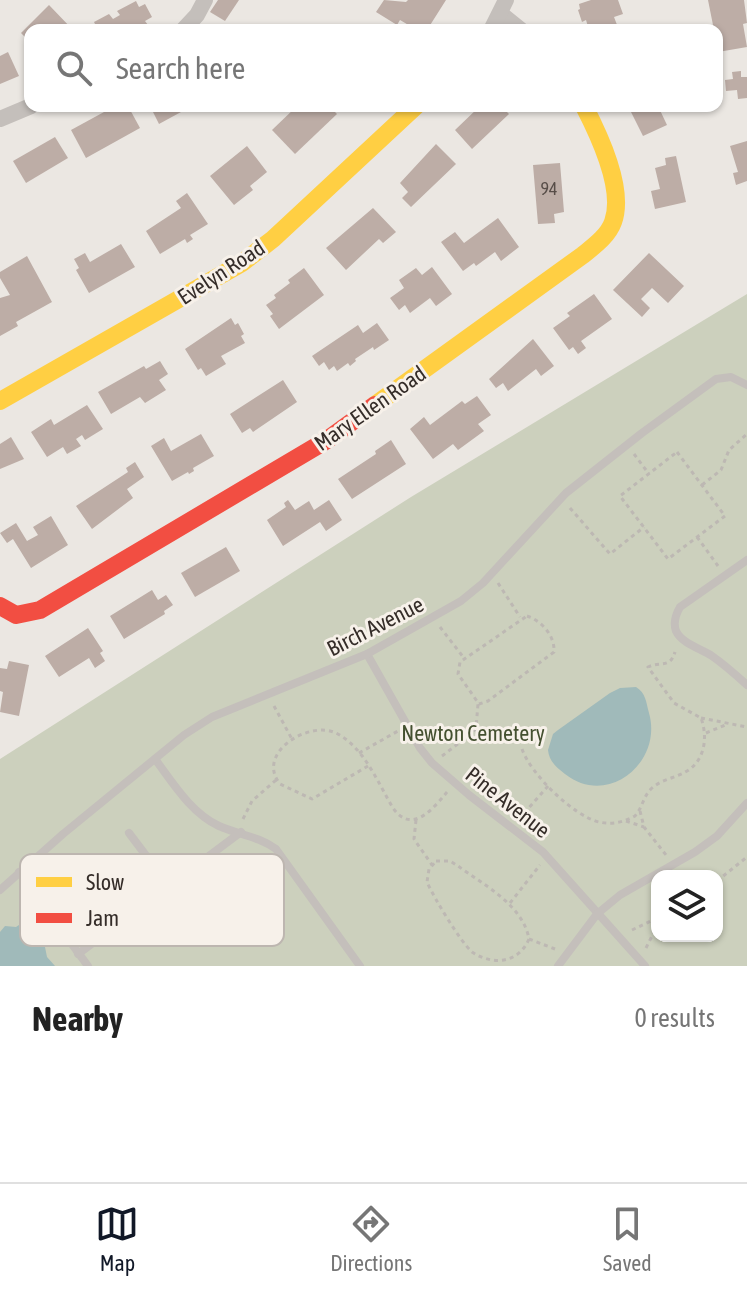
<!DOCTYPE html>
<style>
:root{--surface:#fff;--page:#f2f2f2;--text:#222;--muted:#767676;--line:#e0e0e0;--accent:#111827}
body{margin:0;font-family:"Asap Condensed",sans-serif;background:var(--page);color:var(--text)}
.controls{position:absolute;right:24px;bottom:24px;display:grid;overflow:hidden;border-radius:16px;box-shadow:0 2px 6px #0004}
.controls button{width:72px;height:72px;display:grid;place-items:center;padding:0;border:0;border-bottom:2px solid var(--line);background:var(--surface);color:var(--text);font:40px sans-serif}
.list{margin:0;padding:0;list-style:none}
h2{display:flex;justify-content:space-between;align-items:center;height:104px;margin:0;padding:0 32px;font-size:34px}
h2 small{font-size:26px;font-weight:400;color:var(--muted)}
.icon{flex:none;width:44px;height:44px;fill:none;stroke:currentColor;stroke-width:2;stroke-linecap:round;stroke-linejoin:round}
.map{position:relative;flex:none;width:747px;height:966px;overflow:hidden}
.search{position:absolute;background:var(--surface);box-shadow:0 2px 6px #0004;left:24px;right:24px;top:24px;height:88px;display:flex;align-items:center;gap:20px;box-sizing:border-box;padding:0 28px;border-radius:16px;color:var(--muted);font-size:30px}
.sheet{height:216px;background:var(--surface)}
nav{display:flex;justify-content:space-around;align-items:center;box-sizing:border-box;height:112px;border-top:2px solid var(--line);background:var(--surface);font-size:22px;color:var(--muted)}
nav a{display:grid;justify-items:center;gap:4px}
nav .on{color:var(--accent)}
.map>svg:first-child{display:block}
.green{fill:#ccd0bd;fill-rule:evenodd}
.water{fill:#a0baba}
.building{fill:#bdada6}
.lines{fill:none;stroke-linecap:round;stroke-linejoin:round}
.path{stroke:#bdb8b3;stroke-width:3;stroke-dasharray:4 4;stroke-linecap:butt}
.lane{stroke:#c4bfbb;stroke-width:8}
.street{stroke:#c4bfbb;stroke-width:16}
.slow{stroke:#ffcf43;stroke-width:18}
.jam{stroke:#f24e42;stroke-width:18}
.labels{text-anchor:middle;stroke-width:6;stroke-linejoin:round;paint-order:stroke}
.number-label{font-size:18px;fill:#574d48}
.street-label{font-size:22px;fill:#352d29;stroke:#f7f1ea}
.park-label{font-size:22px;fill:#445030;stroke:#f7f1ea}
.key{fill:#f7f1ea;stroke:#bdb6b0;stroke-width:2}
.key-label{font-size:22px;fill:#352d29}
</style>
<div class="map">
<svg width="747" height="966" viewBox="0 0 747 966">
<rect width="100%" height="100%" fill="#ebe7e2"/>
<path class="green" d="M747 294V966H0V759L411 497ZM657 876H717V936H657Z"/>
<g class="water">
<path d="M636 687C646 693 646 702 649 713 663 762 608 808 565 774 556 767 549 761 548 750L553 734 558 730 610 693 620 688Z"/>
<polygon points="22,923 44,942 47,957 55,966 0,966 0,932 5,926 16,927"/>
</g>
<g class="building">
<polygon points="218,0 239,0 225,21 210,12"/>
<polygon points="384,0 406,2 408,0 446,0 427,30 417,30 400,20 397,25 376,12"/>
<polygon points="591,0 618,0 623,14 614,17 619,30 589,30 586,20 582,22 578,10 580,9 579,4"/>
<polygon points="708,0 744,0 747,23 743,24 747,47 718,52 717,30 714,30"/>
<polygon points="136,1 139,7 145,4 152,17 145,21 148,25 139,30 127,30 124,24 118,27 119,30 98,30 94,22 109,14 113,19 120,15 117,11"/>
<polygon points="49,5 73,30 30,30 30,42 21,33"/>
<polygon points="8,52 19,76 0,84 0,56"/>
<polygon points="741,71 741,77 747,77 747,98 738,99 737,90 726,91 725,80 733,79 732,72"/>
<polygon points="115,106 128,106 140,128 86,158 71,130"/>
<polygon points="150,106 192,106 159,124"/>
<polygon points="297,106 329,106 337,114 295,154 272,130"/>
<polygon points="480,106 514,106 507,112 509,114 472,149 455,130"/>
<polygon points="628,106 658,106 667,125 643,136"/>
<polygon points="55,137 68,158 26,183 13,161"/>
<polygon points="747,141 747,181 736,185 733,173 738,172 730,146"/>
<polygon points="436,144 456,164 411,207 402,198 408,192 400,183"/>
<polygon points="247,146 267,172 250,186 253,190 234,205 210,176"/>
<polygon points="676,156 686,202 655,209 651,191 660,189 655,168 666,165 665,158"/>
<polygon points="560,163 564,212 554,214 555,223 538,224 533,165"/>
<polygon points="187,193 208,224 190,235 193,239 187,243 185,239 160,254 146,231 181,208 176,201"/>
<polygon points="373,208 396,232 383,243 379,239 346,270 326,248"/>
<polygon points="498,218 519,247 501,261 495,252 476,266 474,263 463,271 441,242 455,232 464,243"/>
<polygon points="121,244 135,267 89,293 76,270 79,268 74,259 85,253 90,262"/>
<polygon points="649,253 684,286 668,303 652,288 641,299 650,308 642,317 613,290"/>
<polygon points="27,256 52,302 16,322 18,326 0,336 0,298 10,295 0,278 0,272"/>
<polygon points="432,267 452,294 436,306 430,298 410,313 405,305 399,310 390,298 404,288 399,280 416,268 422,275"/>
<polygon points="304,268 324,295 279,329 270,316 273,314 266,305 276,298 274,295 290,283 288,280"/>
<polygon points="594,294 612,319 581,341 586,348 578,354 573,347 569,350 553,328 570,316 567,313"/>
<polygon points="231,318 235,325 238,323 244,334 241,336 245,343 221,356 226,364 206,376 201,368 198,370 185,349"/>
<polygon points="377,323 389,340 374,350 373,347 355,359 356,361 350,366 348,363 337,371 334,366 329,370 324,362 319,366 312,356 358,325 363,333"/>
<polygon points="533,339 554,366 541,376 536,369 508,391 503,383 496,388 489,379"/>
<polygon points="160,361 168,374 159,380 166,390 145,403 140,397 111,414 98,392 144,366 146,369"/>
<polygon points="283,380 297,402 253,432 250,428 242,433 230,414"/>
<polygon points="477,396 491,415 478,424 484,431 458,450 453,444 433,459 410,429 424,417 430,425 462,401 465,404"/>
<polygon points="87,405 103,429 85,440 82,435 76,439 81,446 67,454 63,447 47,457 31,432 51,419 54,425"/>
<polygon points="201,434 214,456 193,468 194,471 189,474 188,472 172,481 151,446 164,438 171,451"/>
<polygon points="11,437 24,459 0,469 0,444"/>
<polygon points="391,440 406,464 352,499 338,479 376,454 375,451"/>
<polygon points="135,462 144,477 127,489 133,498 92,529 76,506 128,472 126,468"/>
<polygon points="288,500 295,510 309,501 314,510 329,500 342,520 326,531 320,522 283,546 267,520 286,507 284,503"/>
<polygon points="51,516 68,545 31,568 13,539 7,543 0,533 16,523 27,541 38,535 33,527"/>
<polygon points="226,547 240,571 195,597 181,573"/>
<polygon points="152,590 158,600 166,595 173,605 164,611 165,614 124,639 110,616"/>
<polygon points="88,628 103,651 100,653 105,661 95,668 89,658 59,677 45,656"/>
<polygon points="9,661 29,665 19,716 0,712 3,692 0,691 0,668 7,669"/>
</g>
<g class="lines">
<g class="path">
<polygon points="677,452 725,516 668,559 620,496"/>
<polyline points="634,454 649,474"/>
<polyline points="702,485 721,470 729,450 747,434"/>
<polyline points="570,508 610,554 644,527"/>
<polyline points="697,537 718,566"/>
<polyline points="498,583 520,617"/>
<path d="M527 616C542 621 555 636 554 652L488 701 479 704 458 674 460 662Z"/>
<polyline points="440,627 464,658"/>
<polyline points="274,706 293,741"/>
<polyline points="701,718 747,727"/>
<polyline points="706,733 728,724"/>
<path d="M522 749C530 773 573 816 599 822 612 825 624 822 635 816 643 807 643 796 652 788 662 779 676 778 687 771 705 760 708 737 701 718L674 703 648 667C660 661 670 669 675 652"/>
<polyline points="359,753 398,731"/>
<polyline points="442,756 472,733 476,728 478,704"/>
<path d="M368 766 312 799 280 784C255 753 309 720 336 733 364 747 378 783 393 808 412 835 433 809 447 792"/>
<polyline points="640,811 644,827 666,855"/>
<polyline points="243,819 252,801 276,780"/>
<polyline points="519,819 548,786"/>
<polyline points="416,820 414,839 432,865"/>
<polyline points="626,821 644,827"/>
<path d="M436 861H450L458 866C484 885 523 905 529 939 519 963 493 966 472 952 460 941 434 898 427 882L429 869Z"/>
<polyline points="717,881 747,857"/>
<polyline points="510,903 540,865"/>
<polyline points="632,930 657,918"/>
<polyline points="529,939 555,949"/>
<polyline points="646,948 657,926"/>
</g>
<g class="lane">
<path d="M747 560 680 607C676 614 673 623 676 631 682 644 702 649 712 656 725 665 736 675 747 685"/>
<polyline points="367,654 420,748 432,763 469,795 543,852 645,966"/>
<path d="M155 759C173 783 191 813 219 826 239 835 258 836 276 849L360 966"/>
<polyline points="129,833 203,931"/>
<polyline points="19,872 88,966"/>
<polyline points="0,890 63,834 184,735 212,717 367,654 461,601 483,583 566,493 642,433 716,379 731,377 747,385"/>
<polyline points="78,954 241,832"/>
<polyline points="558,966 597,914 620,895 695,852 717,836 747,803"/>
</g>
<g class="street">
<polyline points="501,14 521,30"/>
<polyline points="183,30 197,15 205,0"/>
<polyline points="491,30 506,0"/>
<polyline points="0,119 31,106"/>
</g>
<g class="slow">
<polyline points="0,401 242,263 273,239 416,106"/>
<path d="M375 405 583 255C594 246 608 236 613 222 625 189 599 135 584 106"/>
</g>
<polyline class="jam" points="0,606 16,615 40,610 327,440 375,405"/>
</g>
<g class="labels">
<g class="number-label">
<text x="549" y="195">94</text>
</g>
<g class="street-label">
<text transform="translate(221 272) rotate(-33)" y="8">Evelyn Road</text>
<text transform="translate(370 408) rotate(-35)" y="8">Mary Ellen Road</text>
<text transform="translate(375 626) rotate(-27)" y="8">Birch Avenue</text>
<text transform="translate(508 802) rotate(38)" y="8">Pine Avenue</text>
</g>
<g class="park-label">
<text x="473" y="741">Newton Cemetery</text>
</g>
</g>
<rect x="20" y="854" width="264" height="92" rx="12" class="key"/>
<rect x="36" y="877" width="36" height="10" fill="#ffcf43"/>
<rect x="36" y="913" width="36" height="10" fill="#f24e42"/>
<g class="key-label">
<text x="86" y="890">Slow</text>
<text x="86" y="926">Jam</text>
</g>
</svg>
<div class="controls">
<button><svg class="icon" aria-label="layers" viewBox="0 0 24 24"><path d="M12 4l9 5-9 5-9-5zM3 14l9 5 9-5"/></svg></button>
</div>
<div class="search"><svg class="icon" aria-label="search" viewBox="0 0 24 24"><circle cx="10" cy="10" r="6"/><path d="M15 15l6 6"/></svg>Search here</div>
</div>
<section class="sheet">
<h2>Nearby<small>0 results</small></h2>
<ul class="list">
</ul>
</section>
<nav>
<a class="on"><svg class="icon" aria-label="map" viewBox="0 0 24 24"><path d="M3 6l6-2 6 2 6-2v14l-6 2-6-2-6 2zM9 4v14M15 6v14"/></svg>Map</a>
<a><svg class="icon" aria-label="directions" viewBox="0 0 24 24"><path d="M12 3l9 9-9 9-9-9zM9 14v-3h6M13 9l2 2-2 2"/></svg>Directions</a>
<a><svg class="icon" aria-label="saved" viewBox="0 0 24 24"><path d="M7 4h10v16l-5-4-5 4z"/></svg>Saved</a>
</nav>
